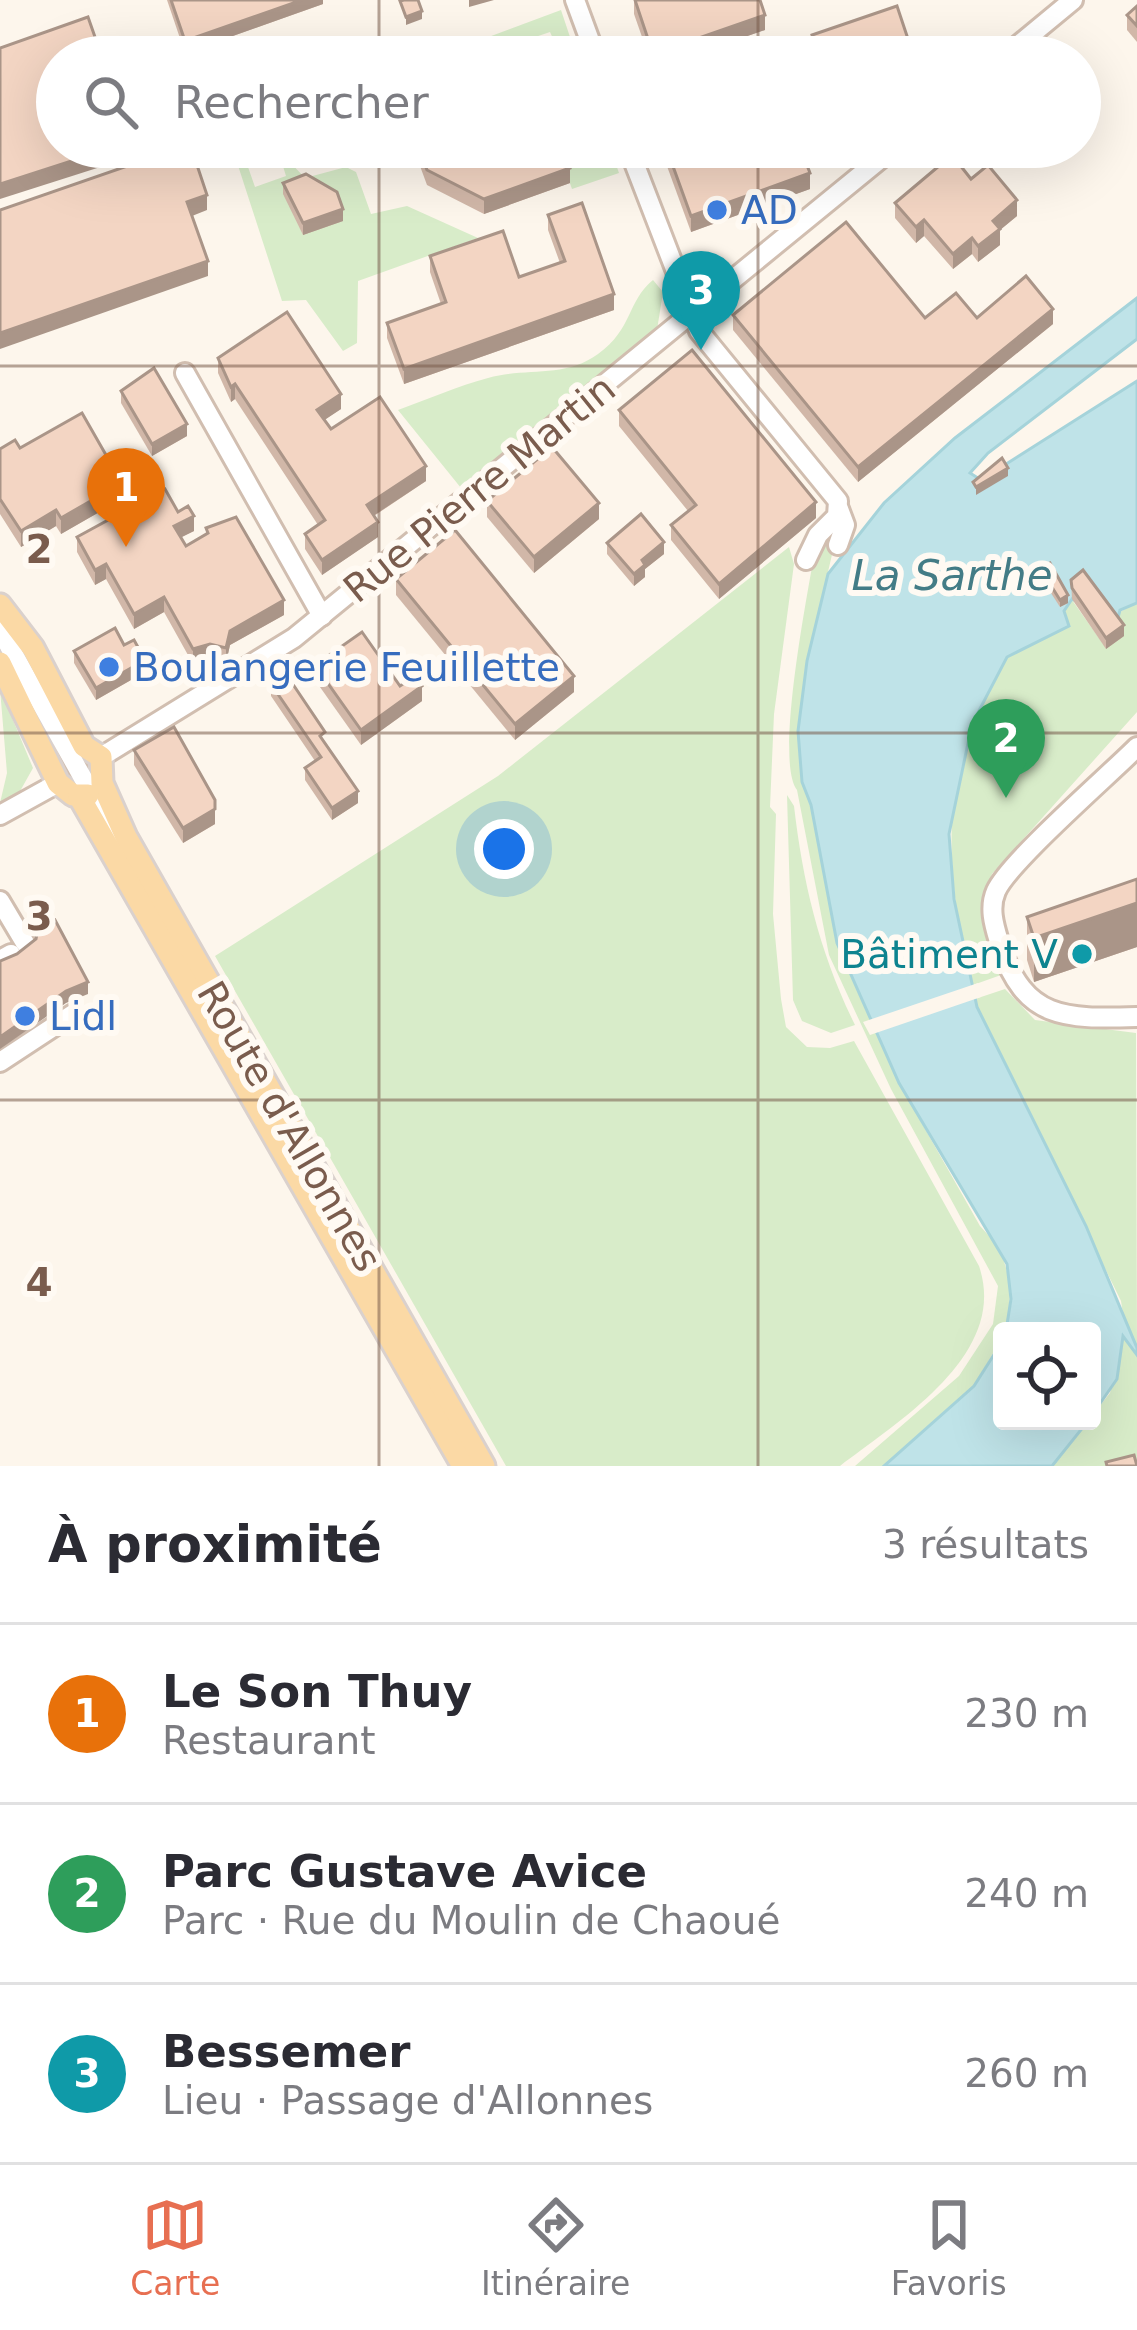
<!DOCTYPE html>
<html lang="fr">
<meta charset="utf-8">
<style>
:root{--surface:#fff;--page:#f7f7f7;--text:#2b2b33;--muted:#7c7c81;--line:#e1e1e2;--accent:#e76f51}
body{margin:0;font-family:"DejaVu Sans",sans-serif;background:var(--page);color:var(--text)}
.controls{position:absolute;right:36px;bottom:36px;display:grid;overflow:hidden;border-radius:12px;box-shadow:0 12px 48px #0002}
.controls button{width:108px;height:108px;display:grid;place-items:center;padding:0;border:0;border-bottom:3px solid var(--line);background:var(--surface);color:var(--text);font:60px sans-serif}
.you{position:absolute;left:504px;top:849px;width:42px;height:42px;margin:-30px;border:9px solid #fff;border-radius:50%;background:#1a73e8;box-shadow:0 0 0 18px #1a73e833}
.badge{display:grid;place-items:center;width:78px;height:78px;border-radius:50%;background:var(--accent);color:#fff;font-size:39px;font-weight:700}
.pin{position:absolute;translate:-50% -99px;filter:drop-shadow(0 3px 6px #0008)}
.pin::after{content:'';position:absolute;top:63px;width:42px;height:36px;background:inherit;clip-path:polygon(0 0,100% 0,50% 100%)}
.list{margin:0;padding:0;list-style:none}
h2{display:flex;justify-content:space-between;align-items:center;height:156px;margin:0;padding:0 48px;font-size:51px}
h2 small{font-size:39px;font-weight:400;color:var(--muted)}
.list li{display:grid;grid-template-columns:78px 1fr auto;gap:36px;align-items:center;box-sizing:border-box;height:180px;padding:0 48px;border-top:3px solid var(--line)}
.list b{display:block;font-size:45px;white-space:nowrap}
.list p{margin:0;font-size:39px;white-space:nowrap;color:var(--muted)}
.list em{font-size:39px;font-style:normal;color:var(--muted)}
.icon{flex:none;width:66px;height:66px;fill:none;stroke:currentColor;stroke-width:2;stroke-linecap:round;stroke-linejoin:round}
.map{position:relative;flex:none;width:1137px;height:1466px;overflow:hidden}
.search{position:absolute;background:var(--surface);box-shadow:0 12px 48px #0002;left:36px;right:36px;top:36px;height:132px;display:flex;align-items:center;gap:30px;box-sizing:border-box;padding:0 42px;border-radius:66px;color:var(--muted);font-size:45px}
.sheet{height:696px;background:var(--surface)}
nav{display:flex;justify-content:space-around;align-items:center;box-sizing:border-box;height:168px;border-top:3px solid var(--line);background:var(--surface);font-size:33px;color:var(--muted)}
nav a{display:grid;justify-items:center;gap:6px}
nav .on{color:var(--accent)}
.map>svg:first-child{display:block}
.green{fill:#d8ecc9}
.water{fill:#bfe3e8;stroke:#a5d3da;stroke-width:3}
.pier{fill:#fdf6ec}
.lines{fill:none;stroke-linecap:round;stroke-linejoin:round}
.minor-casing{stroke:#d1beb0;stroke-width:24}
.major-casing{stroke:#dad1cd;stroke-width:27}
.minor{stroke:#fff;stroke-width:18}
.major{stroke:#fbd9a5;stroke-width:21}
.wall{fill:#d1b7a8}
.shaded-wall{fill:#aa9588}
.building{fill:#f3d5c3;stroke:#aa9588;stroke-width:3}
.grid{fill:none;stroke:#7a5c4d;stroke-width:3;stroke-opacity:0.55}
.shop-dot{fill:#3f7fe0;stroke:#fffaf3;stroke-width:4.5}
.culture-dot{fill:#0f9aa8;stroke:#fffaf3;stroke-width:4.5}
.labels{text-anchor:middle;stroke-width:12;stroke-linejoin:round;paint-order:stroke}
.shop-label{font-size:39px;fill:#366cbe;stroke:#fffaf3;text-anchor:start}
.street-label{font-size:39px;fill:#7a5c4d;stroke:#fffaf3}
.culture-label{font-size:39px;fill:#0d838f;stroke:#fffaf3;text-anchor:end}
.water-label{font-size:42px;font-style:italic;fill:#437c86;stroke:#fffaf3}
.grid-label{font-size:39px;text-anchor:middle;font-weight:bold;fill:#7a5c4d;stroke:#fffaf3;stroke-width:12;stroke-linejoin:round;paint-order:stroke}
</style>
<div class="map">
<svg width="1137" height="1466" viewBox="0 0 1137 1466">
<rect width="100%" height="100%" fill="#fdf6ec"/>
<g class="green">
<polygon points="561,10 570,37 555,43 550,32 506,47 508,57 435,57"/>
<polygon points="232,147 241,147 255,187 286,176 282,163 288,160 305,178 346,167 356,172 371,214 407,206 478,238 358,281 357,343 343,351 306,300 282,301"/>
<polygon points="576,147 610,147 619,173 572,189 565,169"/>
<path d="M653 280 663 292 657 330 461 488 398 410C428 399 458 386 488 378 525 367 564 379 598 354 633 329 627 301 653 280Z"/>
<path d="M839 525 807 661 802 782 811 805 837 943 899 1083 980 1226 1000 1248 1011 1285 1007 1329 974 1386 884 1466H855L959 1376 993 1324 998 1286 891 1089 829 955 797 790C775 762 806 603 813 561L820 544Z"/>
<path d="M789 547 794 564 774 714 770 807 776 814 773 914 781 999 786 1027 807 1047 830 1048 854 1041 979 1266C1009 1354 900 1420 840 1466H506L215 956 498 776Z"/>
<path d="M1072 600 1106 648 1118 613 1137 603V712L992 874 981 913 1001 975 973 985C943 878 937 757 1004 662 1012 650 1024 648 1034 641 1049 630 1062 614 1072 600Z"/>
<polygon points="0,689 33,768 19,793 0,803 7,773"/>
<path d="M787 795 794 806C803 884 820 954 855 1025L831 1033 802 1021 793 1000Z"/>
<polygon points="1005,989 1035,1020 1136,1033 1137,1348 1125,1328 1121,1301 977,1007 975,999"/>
<polygon points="1123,1334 1137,1355 1137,1466 1052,1466 1110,1393"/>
</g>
<g class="water">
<polygon points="1137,298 1137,339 988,453 970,473 981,480 1137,381 1137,603 1120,610 1116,625 1072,599 1064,611 1069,626 1007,657 972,724 949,834 954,899 977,1007 1086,1226 1137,1348 1137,1355 1123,1336 1117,1379 1092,1415 1092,1331 1006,1331 1011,1299 1007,1264 899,1083 837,943 811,805 802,782 798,731 807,661 828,574 884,503 955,438"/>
<polygon points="1002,1342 1002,1421 1088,1421 1052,1466 884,1466 974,1386"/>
</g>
<polygon class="pier" points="978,983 981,997 870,1035 863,1022"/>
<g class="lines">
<defs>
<g id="minor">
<polyline points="575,0 596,57"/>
<polyline points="1004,57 1073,0"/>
<polyline points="628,147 699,331 838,501 837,516 818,535 806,560"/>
<polyline points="185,373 322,616"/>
<polyline points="838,545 845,525 839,509"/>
<polyline points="0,630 121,846"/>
<path d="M1137 747C1108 776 1009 862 996 891 988 909 995 928 1000 945 1025 1020 1064 1019 1137 1017"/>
<polyline points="101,757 294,638 895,147"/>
<polyline points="0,815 58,783"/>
<polyline points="0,901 25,943"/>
<polyline points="0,960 11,954"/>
<polyline points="0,1062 73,1014"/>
</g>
<g id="major">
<polyline points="0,605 33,648 84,746 101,757 102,783 126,837 484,1466"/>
<polyline points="0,663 58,783 73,795 88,795"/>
<polyline points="79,796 463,1466"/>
</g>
</defs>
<use href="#minor" class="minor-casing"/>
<use href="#major" class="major-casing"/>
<use href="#minor" class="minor"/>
<use href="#major" class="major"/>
</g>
<g class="wall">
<polygon points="167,0 323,0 323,4 185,53"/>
<polygon points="634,0 765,30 687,57 649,57 634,14"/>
<polygon points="1137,6 1137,42 1127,30 1127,15"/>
<polygon points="812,35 914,57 814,57"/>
<polygon points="413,147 573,147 568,162 570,183 484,214 427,185"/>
<polygon points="660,147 800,147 810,189 691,232"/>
<polygon points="971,179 1017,216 1000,230 1000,245 978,262 972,254 953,269 924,236 916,243 895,218 895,203"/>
<polygon points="283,183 343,221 303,235 283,194"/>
<polygon points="548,215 614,310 404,384 387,338 387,323 441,304 430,272 430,256 519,277 560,263 548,230"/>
<polygon points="733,315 977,318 1053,324 858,482 733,330"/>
<polygon points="218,358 341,409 324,420 331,429 426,481 374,516 378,537 322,575 305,549 305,534 318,525 235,399 231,402 218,373"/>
<polygon points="121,391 187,436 152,456 121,403"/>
<polygon points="619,410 816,518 719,599 671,540 671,525 688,511 619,426"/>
<polygon points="20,448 122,499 61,534 56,526 21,547 0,514 0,449"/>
<polygon points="487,501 599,519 534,573 487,517"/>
<polygon points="178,512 194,531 181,537 186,546 206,534 206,528 284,615 230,645 226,663 210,659 193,664 164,612 134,629 106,579 95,585 77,552 77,537"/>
<polygon points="607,543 664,554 645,569 645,577 634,586 607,554"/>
<polygon points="1040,568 1068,603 1060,607 1040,576"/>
<polygon points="396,579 574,692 515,740 396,595"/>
<polygon points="1071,580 1124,636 1106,649 1072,599"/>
<polygon points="124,645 145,672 96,700 74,663 74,651"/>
<polygon points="315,665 400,686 422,701 361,745 315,680"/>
<polygon points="271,684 325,744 358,803 332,820 305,780 305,768 315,761 271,696"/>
<polygon points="134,750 215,824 183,843 134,765"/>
<polygon points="1137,879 1137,947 1034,982 1027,960 1027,917"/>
</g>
<g class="shaded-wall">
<polygon points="302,0 323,0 323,4 185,53 185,41"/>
<polygon points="469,0 494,0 469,7"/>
<polygon points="422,11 422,19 406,25 406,17"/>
<polygon points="765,15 765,30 687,57 653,57 653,54"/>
<polygon points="116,147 116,162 0,199 0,184"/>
<polygon points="568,147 573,147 573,152 565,169 565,153"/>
<polygon points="570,168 570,183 484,214 484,199"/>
<polygon points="810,173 810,189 691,232 691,216"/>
<polygon points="207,195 207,210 187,218 187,202"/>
<polygon points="1017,200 1017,216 1000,230 1000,245 978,262 978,246 993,221"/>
<polygon points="343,209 343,221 303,235 303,223"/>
<polygon points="924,220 924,236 916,243 916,227"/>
<polygon points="972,238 972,254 953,269 953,254"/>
<polygon points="208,261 208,276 0,349 0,333"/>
<polygon points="614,294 614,310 404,384 404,369"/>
<polygon points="1053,309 1053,324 858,482 858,467"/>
<polygon points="235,384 235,399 231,402 231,387"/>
<polygon points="341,394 341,409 317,425 317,410"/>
<polygon points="187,424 187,436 152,456 152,444"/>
<polygon points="426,466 426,481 367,520 367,505"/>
<polygon points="1008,468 1008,476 976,495 976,487"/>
<polygon points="122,483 122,499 61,534 61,518"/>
<polygon points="816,502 816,518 719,599 719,584"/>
<polygon points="599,503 599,519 534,573 534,557"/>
<polygon points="56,510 56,526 21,547 21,531"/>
<polygon points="194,516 194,531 174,541 174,526"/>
<polygon points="378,522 378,537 322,575 322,560"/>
<polygon points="664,542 664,554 645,569 645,577 634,586 634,574 642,560"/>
<polygon points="106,564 106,579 95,585 95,570"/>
<polygon points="1068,595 1068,603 1060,607 1060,600"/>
<polygon points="164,597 164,612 134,629 134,614"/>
<polygon points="284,600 284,615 230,645 226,663 226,648 230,631"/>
<polygon points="1124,625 1124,636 1106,649 1106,638"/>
<polygon points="210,644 210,659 193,664 193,649"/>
<polygon points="145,660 145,672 96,700 96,688"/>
<polygon points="574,676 574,692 515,740 515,724"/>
<polygon points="422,686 422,701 361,745 361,730"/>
<polygon points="358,791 358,803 332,820 332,808"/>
<polygon points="215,809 215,824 183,843 183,828"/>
<polygon points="1137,903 1137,947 1034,982 1034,938"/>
<polygon points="88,982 88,994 66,1003 0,1049 0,1037 66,991"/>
</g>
<g class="building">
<polygon points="171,0 302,0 185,41"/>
<polygon points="404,0 418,0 422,11 406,17 400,1"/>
<polygon points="635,0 760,0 765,15 653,54"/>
<polygon points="897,6 914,57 819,57 812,35"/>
<polygon points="1137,6 1137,26 1127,15"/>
<polygon points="88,17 102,57 57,57 57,147 115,147 0,184 0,48"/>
<polygon points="182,147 191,147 207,195 187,202 208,261 0,333 0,210"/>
<polygon points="418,147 568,147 565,153 570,168 484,199 427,170"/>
<polygon points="666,147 800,147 810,173 691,216"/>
<polygon points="952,155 971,179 988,165 1017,200 993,221 1000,229 978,246 972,238 953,254 924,220 916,227 895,203"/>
<polygon points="306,174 337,192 343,209 303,223 283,183"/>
<polygon points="582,203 614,294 404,369 387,323 446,302 430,256 503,231 519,277 565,261 548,215"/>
<polygon points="846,222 925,318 956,293 977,318 1026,276 1053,309 858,467 733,315"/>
<polygon points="287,312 341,394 317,410 331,429 380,397 426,466 367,505 378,522 322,560 305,534 325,520 235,384 231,387 218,358"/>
<polygon points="692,350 816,502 719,584 671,525 696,505 619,410"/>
<polygon points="154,368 187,424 152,444 121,391"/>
<polygon points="82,413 122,483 61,518 56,510 21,531 0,499 0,449 15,440 20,448"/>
<polygon points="552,447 599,503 534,557 487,501"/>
<polygon points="1002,458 1008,468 976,487 973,482"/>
<polygon points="165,489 178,512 188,506 194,516 174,526 186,546 208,533 206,528 236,517 284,600 230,631 226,648 210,644 193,649 164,597 134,614 106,564 95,570 77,537"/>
<polygon points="641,514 664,542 642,560 645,565 634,574 607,543"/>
<polygon points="455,530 574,676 515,724 396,579"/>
<polygon points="1050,563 1068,595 1060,600 1040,568"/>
<polygon points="1083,570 1124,625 1106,638 1072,588 1071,580"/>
<polygon points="115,628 124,645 134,640 145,660 96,688 74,651"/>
<polygon points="362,632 400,686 415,676 422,686 361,730 315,665"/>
<polygon points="286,674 325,732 320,736 358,791 332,808 305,768 321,757 271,684"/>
<polygon points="174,727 215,800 215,809 183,828 134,750"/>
<polygon points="1137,879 1137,903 1034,938 1027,917"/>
<polygon points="55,920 88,982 66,991 0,1037 0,961 17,954 36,939 38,929"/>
<polygon points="1134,1455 1137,1466 1107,1466 1106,1462"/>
</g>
<path class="grid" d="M379 0V57M758 0V57M379 147V1466M758 147V1466M0 366H1137M0 733H1137M0 1100H1137"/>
<g class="shop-dot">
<circle cx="717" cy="210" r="12"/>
<circle cx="109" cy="667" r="12"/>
<circle cx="25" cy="1016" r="12"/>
</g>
<circle class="culture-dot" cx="1082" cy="954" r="12"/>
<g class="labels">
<g class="shop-label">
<text x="741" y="224">AD</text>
<text x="133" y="681">Boulangerie Feuillette</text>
<text x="49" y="1030">Lidl</text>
</g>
<g class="street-label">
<text transform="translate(479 488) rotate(-39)" y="14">Rue Pierre Martin</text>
<text transform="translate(290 1126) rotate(60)" y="14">Route d'Allonnes</text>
</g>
<g class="culture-label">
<text x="1058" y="968">Bâtiment V</text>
</g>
<g class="water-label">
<text x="952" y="590">La Sarthe</text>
</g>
</g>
<g class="grid-label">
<text x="39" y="563">2</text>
<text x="39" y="930">3</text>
<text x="39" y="1296">4</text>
</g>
</svg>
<div class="controls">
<button><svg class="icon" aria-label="locate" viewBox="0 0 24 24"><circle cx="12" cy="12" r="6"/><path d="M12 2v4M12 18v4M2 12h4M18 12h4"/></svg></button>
</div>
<div class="you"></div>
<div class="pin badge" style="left:126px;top:547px;background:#e8710a">1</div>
<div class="pin badge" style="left:1006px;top:798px;background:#2e9e5b">2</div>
<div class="pin badge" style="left:701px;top:350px;background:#0f9aa8">3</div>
<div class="search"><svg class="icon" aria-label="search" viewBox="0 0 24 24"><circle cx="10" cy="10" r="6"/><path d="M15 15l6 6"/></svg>Rechercher</div>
</div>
<section class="sheet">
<h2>À proximité<small>3 résultats</small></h2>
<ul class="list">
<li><span class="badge" style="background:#e8710a">1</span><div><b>Le Son Thuy</b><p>Restaurant</p></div><em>230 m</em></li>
<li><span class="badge" style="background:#2e9e5b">2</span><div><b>Parc Gustave Avice</b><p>Parc · Rue du Moulin de Chaoué</p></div><em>240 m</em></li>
<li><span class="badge" style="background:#0f9aa8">3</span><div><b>Bessemer</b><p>Lieu · Passage d'Allonnes</p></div><em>260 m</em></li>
</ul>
</section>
<nav>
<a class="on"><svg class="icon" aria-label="map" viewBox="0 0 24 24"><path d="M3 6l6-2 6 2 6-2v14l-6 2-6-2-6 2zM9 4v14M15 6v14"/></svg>Carte</a>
<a><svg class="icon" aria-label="directions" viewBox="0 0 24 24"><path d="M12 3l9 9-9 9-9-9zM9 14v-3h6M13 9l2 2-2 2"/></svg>Itinéraire</a>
<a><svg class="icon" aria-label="saved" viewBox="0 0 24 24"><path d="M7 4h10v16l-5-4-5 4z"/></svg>Favoris</a>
</nav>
